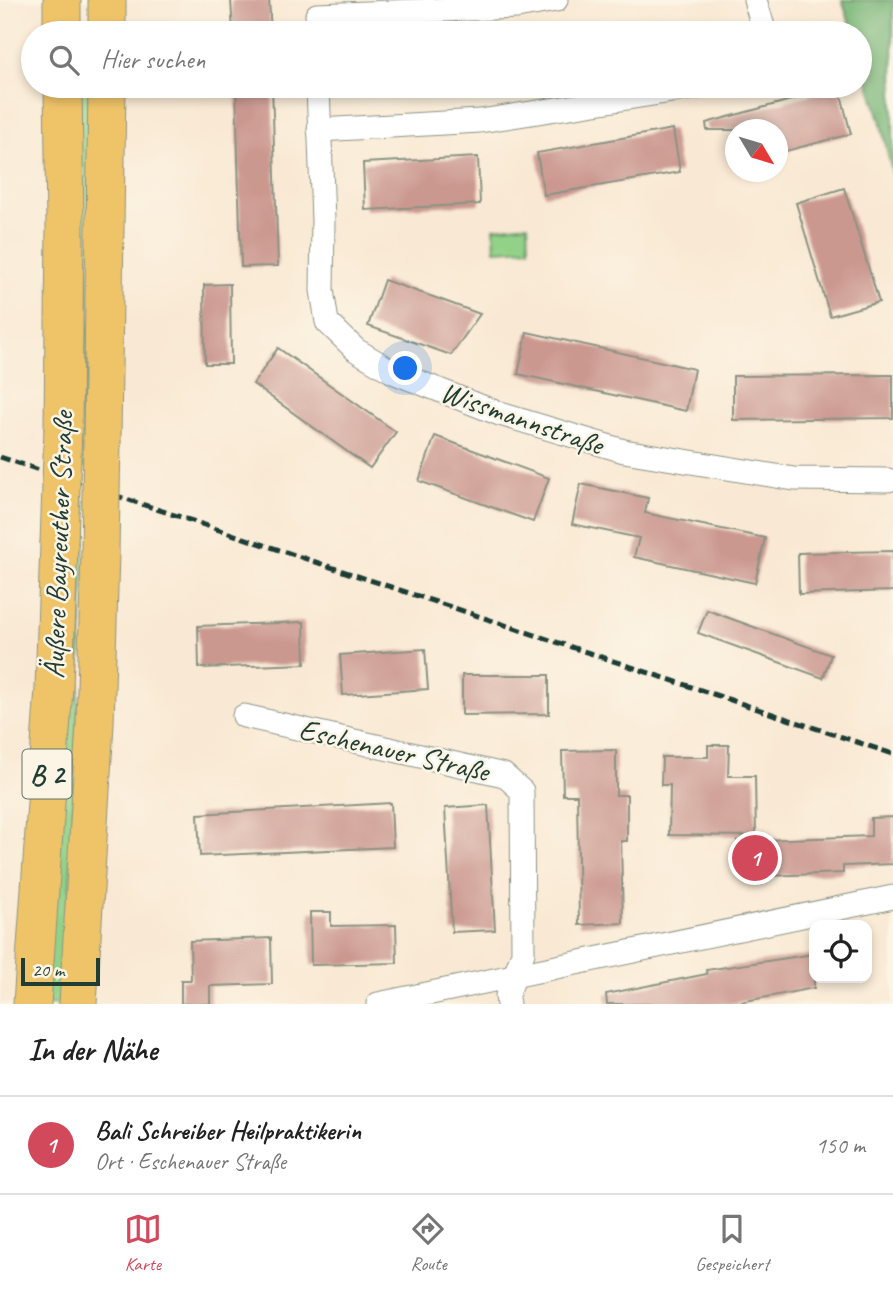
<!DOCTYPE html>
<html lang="de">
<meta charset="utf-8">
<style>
:root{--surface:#fff;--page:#f2f2f2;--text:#222;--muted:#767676;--line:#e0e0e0;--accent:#d1495b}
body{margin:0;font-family:Caveat,sans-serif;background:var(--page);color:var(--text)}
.controls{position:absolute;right:21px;bottom:21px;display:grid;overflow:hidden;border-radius:14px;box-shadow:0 4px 10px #0003}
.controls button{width:63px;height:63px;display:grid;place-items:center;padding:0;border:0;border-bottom:2px solid var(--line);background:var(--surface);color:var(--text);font:35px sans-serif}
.compass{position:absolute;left:725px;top:119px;width:63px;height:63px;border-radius:50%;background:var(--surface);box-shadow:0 4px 10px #0003;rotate:128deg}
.scale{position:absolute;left:21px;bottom:18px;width:79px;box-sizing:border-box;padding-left:7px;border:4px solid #1f3d34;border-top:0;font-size:19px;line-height:24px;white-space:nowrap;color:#1f3d34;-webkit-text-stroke:5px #fcf5e5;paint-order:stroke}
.you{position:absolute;left:406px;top:369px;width:24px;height:24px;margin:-18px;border:5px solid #fff;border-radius:50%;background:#1a73e8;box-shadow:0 0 0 10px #1a73e833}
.badge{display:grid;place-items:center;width:46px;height:46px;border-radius:50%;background:var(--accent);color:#fff;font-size:23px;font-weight:700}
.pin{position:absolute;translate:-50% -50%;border:4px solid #fff;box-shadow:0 2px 7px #0006}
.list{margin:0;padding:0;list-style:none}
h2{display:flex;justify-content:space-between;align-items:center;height:91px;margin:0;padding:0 28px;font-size:30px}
h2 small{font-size:23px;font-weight:400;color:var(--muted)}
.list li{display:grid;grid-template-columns:46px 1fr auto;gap:21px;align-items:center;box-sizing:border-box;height:98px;padding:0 28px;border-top:2px solid var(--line)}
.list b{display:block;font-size:26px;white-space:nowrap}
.list p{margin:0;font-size:23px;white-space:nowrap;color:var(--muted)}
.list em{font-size:23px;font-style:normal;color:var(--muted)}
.icon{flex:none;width:38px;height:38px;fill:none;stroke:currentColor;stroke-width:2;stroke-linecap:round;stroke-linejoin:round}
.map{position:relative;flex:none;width:893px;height:1004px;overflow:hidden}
.search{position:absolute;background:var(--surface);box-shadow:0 4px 10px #0003;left:21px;right:21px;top:21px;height:77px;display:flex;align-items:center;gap:18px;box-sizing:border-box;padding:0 24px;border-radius:38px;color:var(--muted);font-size:26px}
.sheet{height:189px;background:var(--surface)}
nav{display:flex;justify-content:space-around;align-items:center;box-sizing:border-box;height:98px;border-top:2px solid var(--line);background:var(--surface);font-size:19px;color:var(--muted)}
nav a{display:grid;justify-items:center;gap:4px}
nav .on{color:var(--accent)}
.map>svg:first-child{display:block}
.green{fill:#92d288;stroke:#58885e;stroke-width:2}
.forest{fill:#75b474;stroke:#4a7854;stroke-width:2}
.building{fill:#cb9890}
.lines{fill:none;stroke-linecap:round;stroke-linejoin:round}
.street-casing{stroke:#8c9384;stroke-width:25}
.primary-casing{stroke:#8c9384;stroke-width:39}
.street{stroke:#fff;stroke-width:23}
.primary{stroke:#efc469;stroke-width:37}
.rail{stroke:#1f3d34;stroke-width:5;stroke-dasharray:10 5;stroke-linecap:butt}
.primary-bridge-casing{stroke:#8c9384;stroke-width:39;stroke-linecap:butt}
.primary-bridge{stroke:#efc469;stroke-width:37}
.labels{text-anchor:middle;stroke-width:5;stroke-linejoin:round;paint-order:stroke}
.shield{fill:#fcf5e5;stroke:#617469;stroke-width:2}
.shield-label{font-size:28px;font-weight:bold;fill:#1f3d34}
.street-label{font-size:30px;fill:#1f3d34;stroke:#fcf5e5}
</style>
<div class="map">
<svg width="893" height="1004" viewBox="0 0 893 1004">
<rect width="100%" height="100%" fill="#fcf5e5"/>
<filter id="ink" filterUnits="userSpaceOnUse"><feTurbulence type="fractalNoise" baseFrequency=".0143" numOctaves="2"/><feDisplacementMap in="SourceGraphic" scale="14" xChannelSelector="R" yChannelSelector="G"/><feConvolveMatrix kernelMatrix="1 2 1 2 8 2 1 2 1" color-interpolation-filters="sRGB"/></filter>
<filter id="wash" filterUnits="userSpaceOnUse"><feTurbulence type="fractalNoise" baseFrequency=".00686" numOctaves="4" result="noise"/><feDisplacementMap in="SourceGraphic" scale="28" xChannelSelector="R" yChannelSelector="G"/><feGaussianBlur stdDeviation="1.57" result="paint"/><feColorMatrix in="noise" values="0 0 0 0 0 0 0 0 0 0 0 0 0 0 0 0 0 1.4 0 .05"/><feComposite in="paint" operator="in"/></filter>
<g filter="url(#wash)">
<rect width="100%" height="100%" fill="#f9e9d4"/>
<g class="green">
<polygon points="77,86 90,86 88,468 76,464"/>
<polygon points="528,224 529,248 495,250 494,228"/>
<polygon points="75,496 87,501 65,1004 44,1004"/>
</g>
<polygon class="forest" points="842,0 893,0 893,177 880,119 860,55 860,33 853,33"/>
<g id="blocks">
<g class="building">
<polygon points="231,0 269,0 271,33 233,33"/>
<polygon points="236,86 272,86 278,266 241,267"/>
<polygon points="839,87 851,134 778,153 778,130 707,130 706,123"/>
<polygon points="673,129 680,172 544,195 537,153"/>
<polygon points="478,157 480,204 365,210 363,163"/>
<polygon points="844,188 879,302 830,316 796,203"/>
<polygon points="384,280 439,299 480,314 451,355 368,326"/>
<polygon points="230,284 231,364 205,364 204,285"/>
<polygon points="527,332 694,369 686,411 518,374"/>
<polygon points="278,348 396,432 370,468 253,384"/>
<polygon points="893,375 893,418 733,420 733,376"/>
<polygon points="435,436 549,478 533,522 419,481"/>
<polygon points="581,484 648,498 645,513 765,538 755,583 634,557 639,538 572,524"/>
<polygon points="893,551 893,591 799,594 798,553"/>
<polygon points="707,610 831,655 823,678 698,633"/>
<polygon points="304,622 305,664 199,668 198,626"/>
<polygon points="425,649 428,689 343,695 340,655"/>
<polygon points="462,675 549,675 549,714 462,715"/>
<polygon points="708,745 729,745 728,776 755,776 756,836 669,835 670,785 661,785 662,757 708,757"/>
<polygon points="616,750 616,795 627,795 627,841 621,841 623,923 579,925 577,795 563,795 562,751"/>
<polygon points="391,803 393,847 200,856 198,814"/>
<polygon points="488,805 495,930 452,932 445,808"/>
<polygon points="893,817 893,864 843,866 843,873 738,877 737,841 871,836 871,818"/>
<polygon points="310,912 331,912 331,926 396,925 397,963 311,965"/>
<polygon points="271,938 272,984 210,986 210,1004 181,1004 181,980 191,980 190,941"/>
<polygon points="814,954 814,988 730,1004 607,1004 606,994 707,974 706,970"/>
</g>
</g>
</g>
<g filter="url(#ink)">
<use href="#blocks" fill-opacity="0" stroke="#8c9384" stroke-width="2"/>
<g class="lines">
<defs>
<g id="street">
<polyline points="755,0 765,33"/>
<polyline points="317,15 517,7 556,0"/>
<polyline points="318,86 323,220 322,290 327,322 356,350 393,372 500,414 624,451 794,479 888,480"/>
<polyline points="319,130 480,121 704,86"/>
<polyline points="244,716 504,775 522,791 523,953 507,996 508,1004"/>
<polyline points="378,1004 893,897"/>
</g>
<g id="primary">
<polyline points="62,0 62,33"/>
<polyline points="107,0 107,33"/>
<polyline points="63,427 65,224 63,86"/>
<polyline points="102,440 107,86"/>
<polyline points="32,1004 54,688 59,544"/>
<polyline points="78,1004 95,724 100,552"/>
</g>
</defs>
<use href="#street" class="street-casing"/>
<use href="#primary" class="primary-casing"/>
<use href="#street" class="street"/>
<use href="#primary" class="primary"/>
<polyline class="rail" points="0,457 893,754"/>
<defs>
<g id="primary-bridge">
<polyline points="59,544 63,427"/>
<polyline points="100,552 102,440"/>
</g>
</defs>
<use href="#primary-bridge" class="primary-bridge-casing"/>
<use href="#primary-bridge" class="primary-bridge"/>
</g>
</g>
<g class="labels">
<rect class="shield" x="22.5" y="749.5" width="49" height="49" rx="5"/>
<g class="shield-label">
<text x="47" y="784">B 2</text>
</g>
<g class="street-label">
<text transform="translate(522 418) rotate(19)" y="10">Wissmannstraße</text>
<text transform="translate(58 545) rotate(-88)" y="10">Äußere Bayreuther Straße</text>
<text transform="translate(394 750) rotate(13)" y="10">Eschenauer Straße</text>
</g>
</g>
</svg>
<div class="controls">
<button><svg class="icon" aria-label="locate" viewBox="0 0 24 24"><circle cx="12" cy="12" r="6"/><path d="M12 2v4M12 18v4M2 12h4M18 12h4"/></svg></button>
</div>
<svg class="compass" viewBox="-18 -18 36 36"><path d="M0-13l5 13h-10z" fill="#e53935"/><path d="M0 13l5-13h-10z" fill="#767676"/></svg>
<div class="scale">20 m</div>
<div class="you"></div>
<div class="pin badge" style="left:755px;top:858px">1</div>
<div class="search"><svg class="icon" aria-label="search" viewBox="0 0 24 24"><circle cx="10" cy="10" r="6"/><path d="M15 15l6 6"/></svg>Hier suchen</div>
</div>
<section class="sheet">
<h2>In der Nähe<small></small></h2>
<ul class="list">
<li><span class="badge">1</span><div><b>Bali Schreiber Heilpraktikerin</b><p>Ort · Eschenauer Straße</p></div><em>150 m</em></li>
</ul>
</section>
<nav>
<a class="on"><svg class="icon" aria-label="map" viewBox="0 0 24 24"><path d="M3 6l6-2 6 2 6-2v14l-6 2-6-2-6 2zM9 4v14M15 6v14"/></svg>Karte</a>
<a><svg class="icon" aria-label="directions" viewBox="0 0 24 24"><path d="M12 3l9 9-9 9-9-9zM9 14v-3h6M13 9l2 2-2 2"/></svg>Route</a>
<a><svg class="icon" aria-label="saved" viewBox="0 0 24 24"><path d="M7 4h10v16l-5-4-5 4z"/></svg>Gespeichert</a>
</nav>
